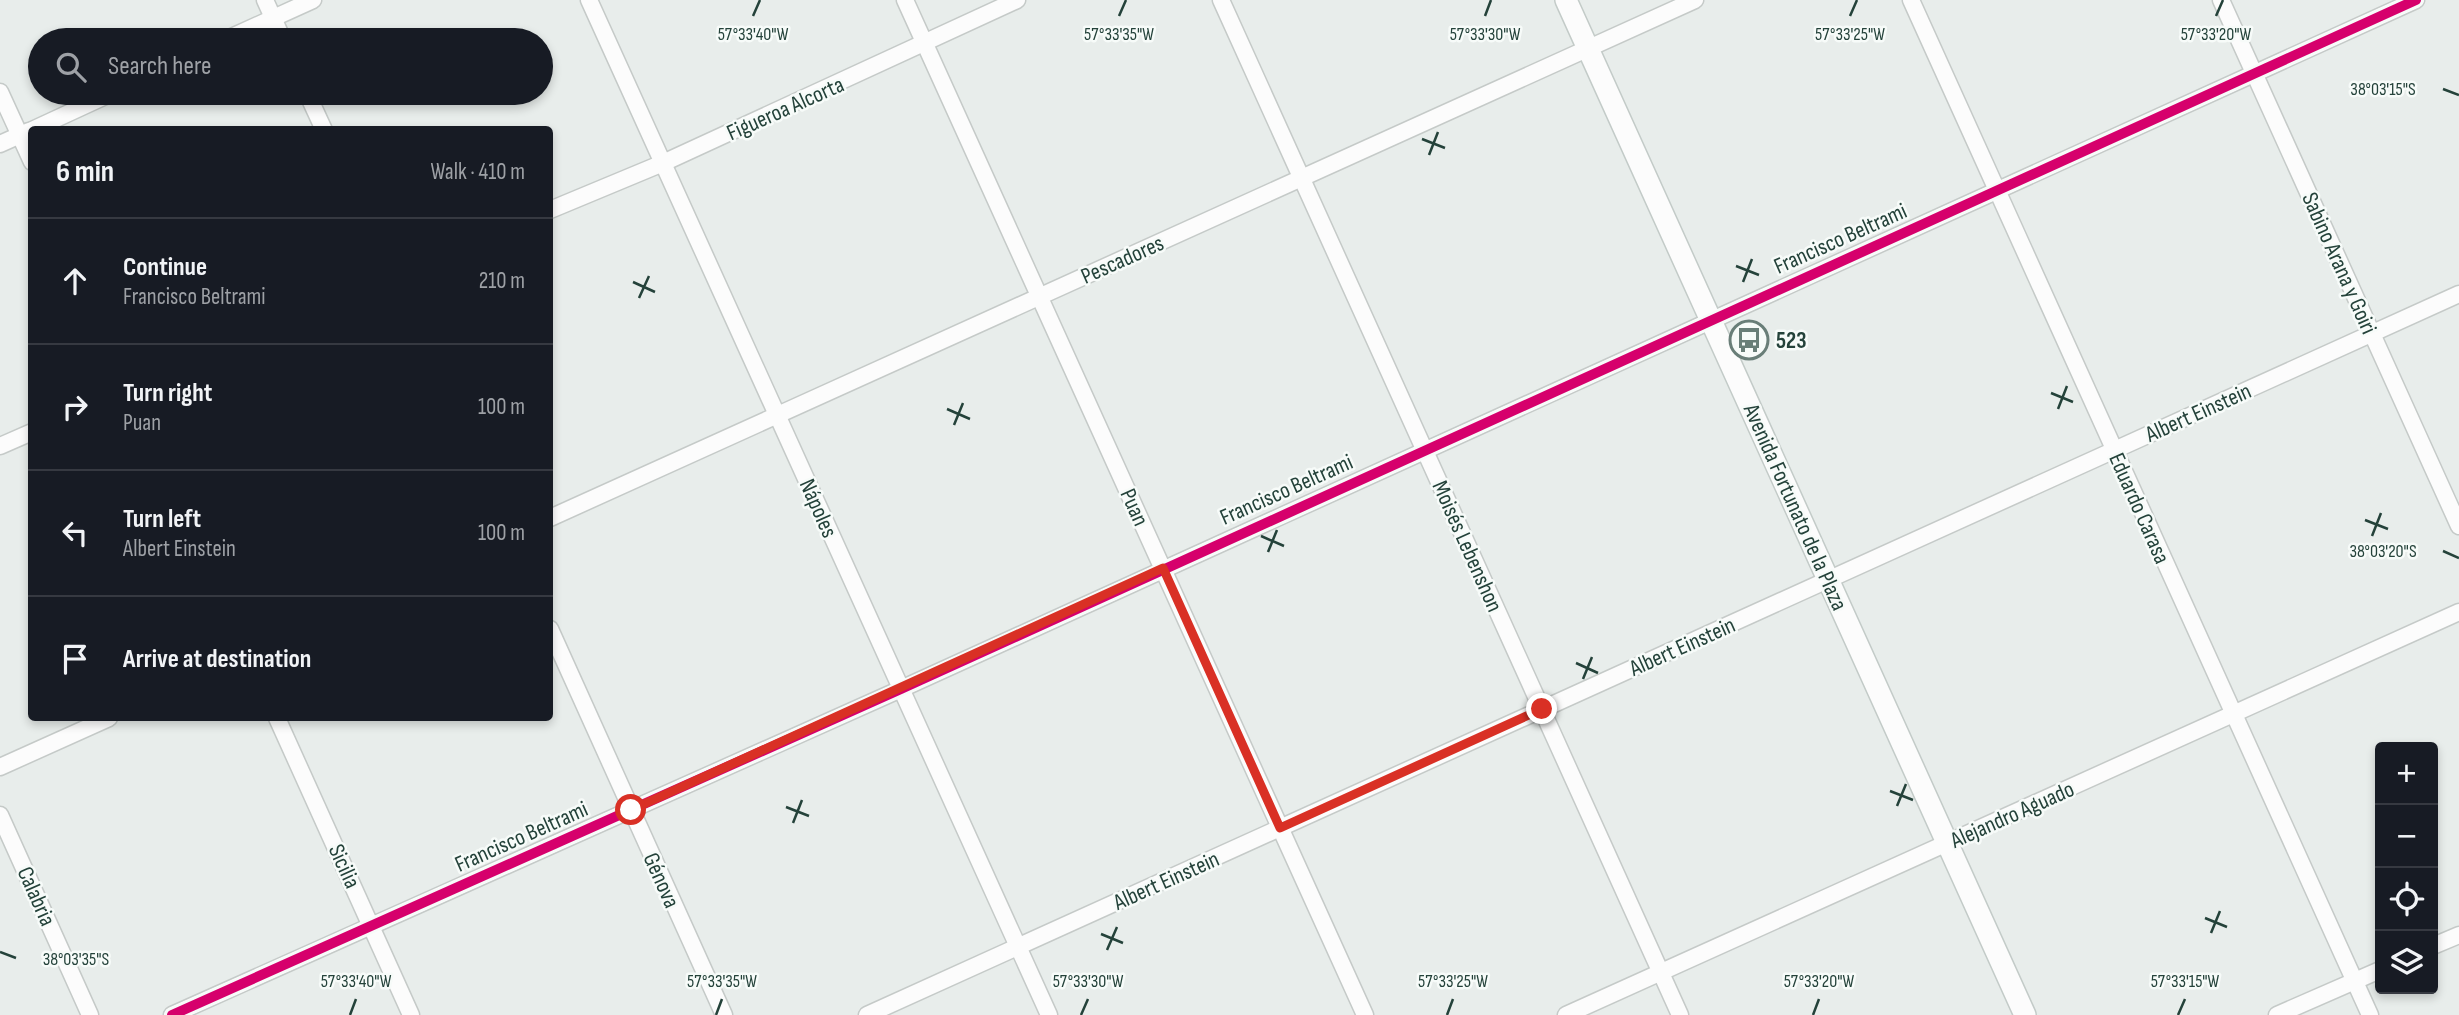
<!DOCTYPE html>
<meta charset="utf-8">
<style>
:root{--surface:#171b24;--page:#242831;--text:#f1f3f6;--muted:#9ea1a6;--line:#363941}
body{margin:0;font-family:"Sofia Sans Condensed",sans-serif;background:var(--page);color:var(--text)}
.controls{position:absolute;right:21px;bottom:21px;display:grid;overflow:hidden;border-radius:7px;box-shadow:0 4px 10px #0003}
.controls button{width:63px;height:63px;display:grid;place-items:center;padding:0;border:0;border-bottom:2px solid var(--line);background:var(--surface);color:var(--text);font:35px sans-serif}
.stop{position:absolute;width:21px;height:21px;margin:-16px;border:5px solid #d93025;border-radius:50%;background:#fff}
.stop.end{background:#d93025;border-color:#fff;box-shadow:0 2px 7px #0008}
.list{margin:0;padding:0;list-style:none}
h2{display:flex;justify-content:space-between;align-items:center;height:91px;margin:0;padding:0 28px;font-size:30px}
h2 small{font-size:23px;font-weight:400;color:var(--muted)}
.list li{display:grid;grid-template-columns:46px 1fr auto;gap:21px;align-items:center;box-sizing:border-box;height:126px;padding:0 28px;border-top:2px solid var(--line)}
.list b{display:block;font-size:26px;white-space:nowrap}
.list p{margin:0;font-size:23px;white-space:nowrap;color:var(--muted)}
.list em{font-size:23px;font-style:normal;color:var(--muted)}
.icon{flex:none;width:38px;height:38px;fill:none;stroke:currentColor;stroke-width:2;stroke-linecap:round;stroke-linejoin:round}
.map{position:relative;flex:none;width:2459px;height:1015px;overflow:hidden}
.search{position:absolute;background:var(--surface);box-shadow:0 4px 10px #0003;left:28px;top:28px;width:525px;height:77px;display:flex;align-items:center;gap:18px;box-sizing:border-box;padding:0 24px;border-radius:38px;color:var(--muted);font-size:26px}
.panel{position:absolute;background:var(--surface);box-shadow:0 4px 10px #0003;left:28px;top:126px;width:525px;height:595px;border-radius:7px}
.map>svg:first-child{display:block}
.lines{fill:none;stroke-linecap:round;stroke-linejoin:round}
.street-casing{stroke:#c5cac8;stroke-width:19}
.secondary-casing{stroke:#c3cbc8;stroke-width:24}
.street{stroke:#fcfcfc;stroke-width:16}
.secondary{stroke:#fcfcfc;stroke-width:21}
.cycleway-casing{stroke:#f7fbf9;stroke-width:15}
.cycleway{stroke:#d6006c;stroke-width:10}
.route{stroke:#d93025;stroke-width:9}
.ticks{fill:none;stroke:#24423a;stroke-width:2.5}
.labels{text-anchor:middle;stroke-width:5;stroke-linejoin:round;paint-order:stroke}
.street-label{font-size:23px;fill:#24423a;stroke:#f7fbf9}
.poi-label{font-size:23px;font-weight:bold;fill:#24423a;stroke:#f7fbf9;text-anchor:start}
.ticks-label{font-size:18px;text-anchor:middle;fill:#24423a;stroke:#f7fbf9;stroke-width:5;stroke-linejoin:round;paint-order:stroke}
</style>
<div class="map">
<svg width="2459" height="1015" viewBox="0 0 2459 1015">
<rect width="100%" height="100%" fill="#e8edeb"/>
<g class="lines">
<defs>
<g id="street">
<polyline points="265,0 283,40"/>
<polyline points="589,0 1049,1015"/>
<polyline points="905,0 1365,1015"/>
<polyline points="1221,0 1680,1015"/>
<polyline points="1911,0 2370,1015"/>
<polyline points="2221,0 2459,526"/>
<polyline points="225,40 313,0"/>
<polyline points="0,92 32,162"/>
<polyline points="307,93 324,130"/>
<polyline points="32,130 112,93"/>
<polyline points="0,144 29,131"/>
<polyline points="550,210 663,163 1017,0"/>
<polyline points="0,446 32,432"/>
<polyline points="550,518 1695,0"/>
<polyline points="550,629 724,1015"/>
<polyline points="277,718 411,1015"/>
<polyline points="0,767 109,718"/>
<polyline points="0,815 90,1015"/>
<polyline points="2433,946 2459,935"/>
<polyline points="172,1015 901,689 2416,0"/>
<polyline points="867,1015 2459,294"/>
<polyline points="1566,1015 2459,612"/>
<polyline points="2277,1015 2380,970"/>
</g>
<polyline id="secondary" points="1566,0 2025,1015"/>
</defs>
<use href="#street" class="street-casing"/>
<use href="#secondary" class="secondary-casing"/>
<use href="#street" class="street"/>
<use href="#secondary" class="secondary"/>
<defs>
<polyline id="cycleway" points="172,1015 901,689 2416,0"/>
</defs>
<use href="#cycleway" class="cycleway-casing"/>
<use href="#cycleway" class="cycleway"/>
</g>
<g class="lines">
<polyline class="route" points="631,810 1163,568 1280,828 1542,709"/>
</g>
<path class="ticks" d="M753 16 760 0M1119 16 1126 0M1485 16 1491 0M1850 16 1857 0M2216 16 2223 0M2443 89 2459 95M1422 139 1445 148M1429 155 1438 132M1736 266 1759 275M633 282 655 292M1743 282 1752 259M639 298 649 276M2051 393 2073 402M947 409 970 419M2058 409 2067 386M954 425 963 403M2365 520 2388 529M1261 536 1284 546M2372 536 2381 513M2443 551 2459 558M1268 552 1277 530M1576 663 1598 673M1583 679 1592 657M1890 791 1913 800M1897 806 1906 784M786 807 809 816M793 823 802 800M2205 918 2227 927M2211 933 2220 911M1101 934 1123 943M1107 950 1117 927M0 952 16 958M350 1015 356 999M716 1015 722 999M1081 1015 1088 999M1447 1015 1453 999M1813 1015 1819 999M2178 1015 2185 999"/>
<defs>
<symbol id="bus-ring" viewBox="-11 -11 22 22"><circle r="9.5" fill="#f7fbf9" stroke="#697e78" stroke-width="1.5"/><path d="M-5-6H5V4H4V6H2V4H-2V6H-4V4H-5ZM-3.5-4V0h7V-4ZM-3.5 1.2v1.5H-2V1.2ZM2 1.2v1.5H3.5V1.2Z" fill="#697e78"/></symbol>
</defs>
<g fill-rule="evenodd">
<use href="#bus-ring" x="1727" y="318" width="44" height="44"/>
</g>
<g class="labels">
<g class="street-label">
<text transform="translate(785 108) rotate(-24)" y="8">Figueroa Alcorta</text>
<text transform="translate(1840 238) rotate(-24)" y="8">Francisco Beltrami</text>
<text transform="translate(1122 259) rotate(-24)" y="8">Pescadores</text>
<text transform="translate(2340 263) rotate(66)" y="8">Sabino Arana y Goiri</text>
<text transform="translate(2198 412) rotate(-24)" y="8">Albert Einstein</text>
<text transform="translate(1286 489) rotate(-24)" y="8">Francisco Beltrami</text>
<text transform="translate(1135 507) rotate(66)" y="8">Puan</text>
<text transform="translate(1796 507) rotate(66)" y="8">Avenida Fortunato de la Plaza</text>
<text transform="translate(819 508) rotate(66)" y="8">Nápoles</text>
<text transform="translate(2140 508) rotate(66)" y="8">Eduardo Carasa</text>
<text transform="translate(1468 546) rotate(66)" y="8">Moisés Lebenshon</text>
<text transform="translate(1682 646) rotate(-24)" y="8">Albert Einstein</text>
<text transform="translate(2012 814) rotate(-24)" y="8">Alejandro Aguado</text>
<text transform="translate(521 836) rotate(-24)" y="8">Francisco Beltrami</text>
<text transform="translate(345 866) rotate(65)" y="8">Sicilia</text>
<text transform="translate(662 880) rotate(66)" y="8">Génova</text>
<text transform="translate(1166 880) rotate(-24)" y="8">Albert Einstein</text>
<text transform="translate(37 896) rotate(66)" y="8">Calabria</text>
</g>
<g class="poi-label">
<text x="1776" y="348">523</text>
</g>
</g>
<g class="ticks-label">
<text x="1485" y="40">57°33'30"W</text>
<text x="753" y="40">57°33'40"W</text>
<text x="1119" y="40">57°33'35"W</text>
<text x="1850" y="40">57°33'25"W</text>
<text x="2216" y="40">57°33'20"W</text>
<text x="2383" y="95">38°03'15"S</text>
<text x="2383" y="557">38°03'20"S</text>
<text x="76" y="965">38°03'35"S</text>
<text x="356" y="987">57°33'40"W</text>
<text x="722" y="987">57°33'35"W</text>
<text x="1088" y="987">57°33'30"W</text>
<text x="1453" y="987">57°33'25"W</text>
<text x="1819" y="987">57°33'20"W</text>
<text x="2185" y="987">57°33'15"W</text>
</g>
</svg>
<div class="controls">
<button>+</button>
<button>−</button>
<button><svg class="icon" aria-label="locate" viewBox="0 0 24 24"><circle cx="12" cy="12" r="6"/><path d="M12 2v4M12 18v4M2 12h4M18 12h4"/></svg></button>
<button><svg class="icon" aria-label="layers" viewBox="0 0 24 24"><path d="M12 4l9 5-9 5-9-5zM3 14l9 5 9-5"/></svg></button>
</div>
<div class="stop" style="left:631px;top:810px"></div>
<div class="stop end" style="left:1542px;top:709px"></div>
<div class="search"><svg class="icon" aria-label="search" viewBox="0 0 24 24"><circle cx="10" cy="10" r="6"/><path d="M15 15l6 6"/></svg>Search here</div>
<section class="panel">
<h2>6 min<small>Walk · 410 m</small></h2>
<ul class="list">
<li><svg class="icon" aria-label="ahead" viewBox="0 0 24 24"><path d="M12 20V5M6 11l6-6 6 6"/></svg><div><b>Continue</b><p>Francisco Beltrami</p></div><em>210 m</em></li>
<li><svg class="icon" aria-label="right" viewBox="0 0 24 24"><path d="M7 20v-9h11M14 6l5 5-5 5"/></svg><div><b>Turn right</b><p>Puan</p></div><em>100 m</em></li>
<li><svg class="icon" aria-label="left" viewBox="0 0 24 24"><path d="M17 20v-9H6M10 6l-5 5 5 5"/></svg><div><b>Turn left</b><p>Albert Einstein</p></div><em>100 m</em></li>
<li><svg class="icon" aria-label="arrive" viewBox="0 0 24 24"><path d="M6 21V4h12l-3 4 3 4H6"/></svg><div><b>Arrive at destination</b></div></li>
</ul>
</section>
</div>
